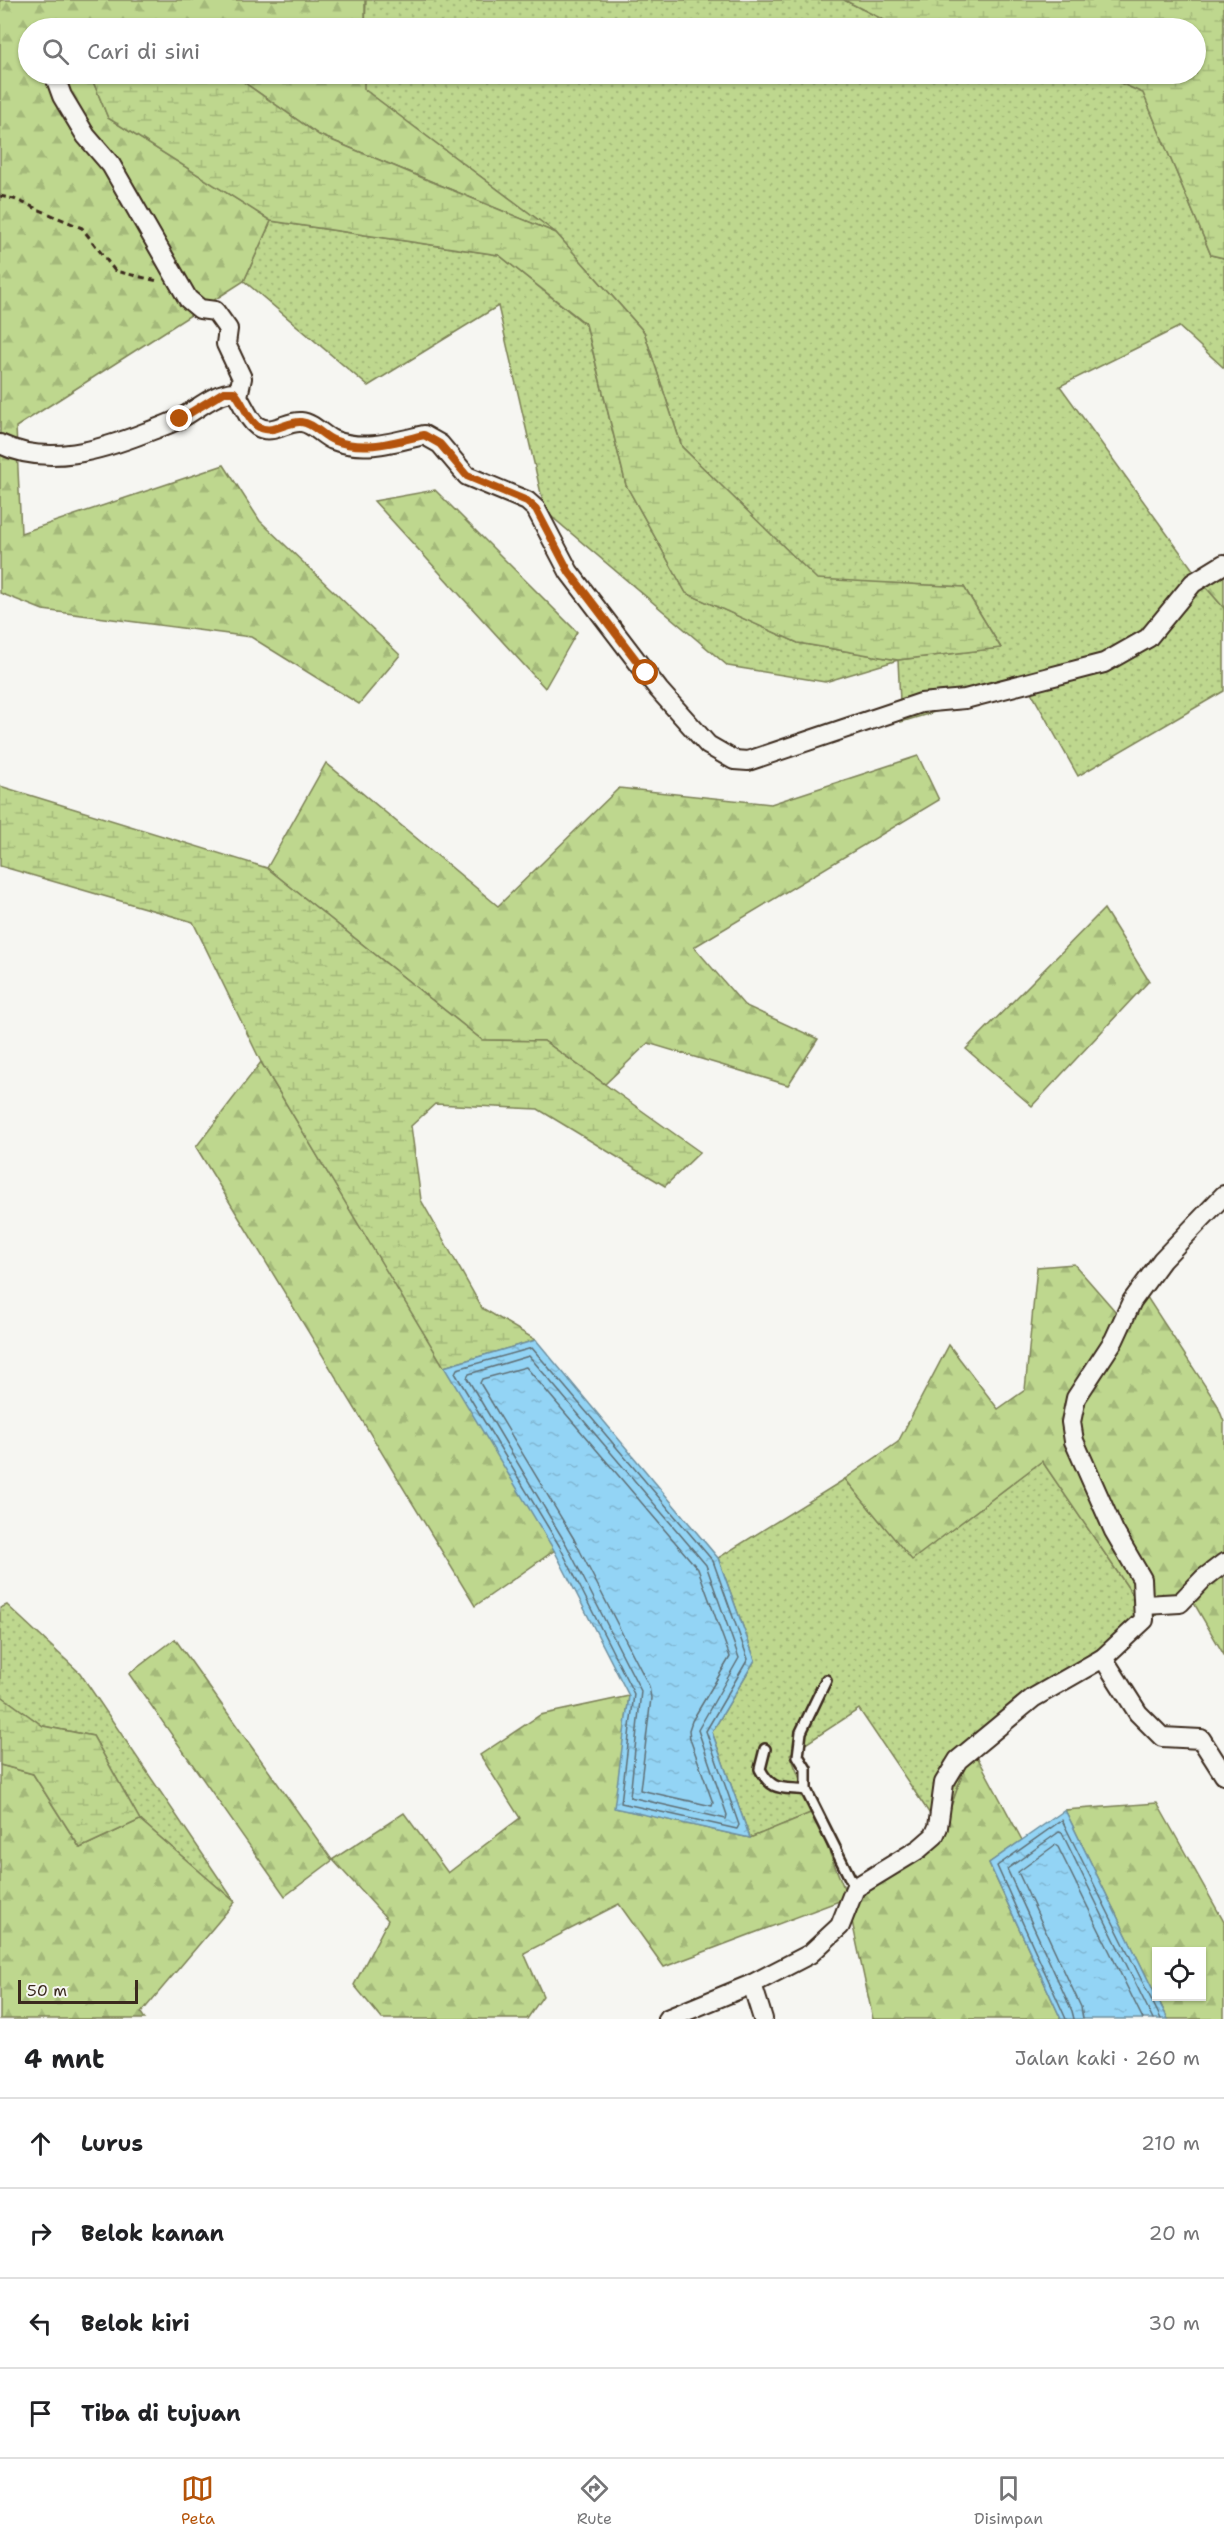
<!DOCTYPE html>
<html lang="id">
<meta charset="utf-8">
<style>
:root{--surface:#fff;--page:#f2f2f2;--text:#202124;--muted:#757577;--line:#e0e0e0;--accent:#b45309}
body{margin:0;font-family:"Shantell Sans",sans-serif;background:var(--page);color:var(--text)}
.controls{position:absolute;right:18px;bottom:18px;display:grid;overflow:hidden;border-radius:0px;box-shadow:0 2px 4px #0004}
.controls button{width:54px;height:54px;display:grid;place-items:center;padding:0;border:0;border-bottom:2px solid var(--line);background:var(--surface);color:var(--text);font:30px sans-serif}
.scale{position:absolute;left:18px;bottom:15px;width:120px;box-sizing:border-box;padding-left:6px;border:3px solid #3b2a1e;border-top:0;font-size:16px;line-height:21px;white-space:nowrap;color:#3b2a1e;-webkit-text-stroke:4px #f6f6f2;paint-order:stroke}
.stop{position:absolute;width:18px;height:18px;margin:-14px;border:4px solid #b45309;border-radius:50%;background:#fff}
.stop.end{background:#b45309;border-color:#fff;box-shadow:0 2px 6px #0008}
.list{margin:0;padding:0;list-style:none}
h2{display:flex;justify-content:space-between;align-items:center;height:78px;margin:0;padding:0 24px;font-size:26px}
h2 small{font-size:20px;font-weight:400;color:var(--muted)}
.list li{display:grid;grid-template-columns:39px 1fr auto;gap:18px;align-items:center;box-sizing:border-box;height:90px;padding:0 24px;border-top:2px solid var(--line)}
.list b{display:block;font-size:22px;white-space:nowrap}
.list em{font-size:20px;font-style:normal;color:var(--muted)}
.icon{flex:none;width:33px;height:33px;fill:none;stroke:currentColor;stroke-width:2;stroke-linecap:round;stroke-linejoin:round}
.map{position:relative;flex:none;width:1224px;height:2019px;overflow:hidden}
.search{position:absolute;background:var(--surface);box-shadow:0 2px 4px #0004;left:18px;right:18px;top:18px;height:66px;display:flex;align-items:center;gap:15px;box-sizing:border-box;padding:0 21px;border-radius:33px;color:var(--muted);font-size:22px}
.sheet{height:438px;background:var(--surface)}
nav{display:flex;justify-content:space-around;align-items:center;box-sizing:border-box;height:84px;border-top:2px solid var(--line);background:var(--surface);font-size:16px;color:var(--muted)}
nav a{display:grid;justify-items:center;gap:3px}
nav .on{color:var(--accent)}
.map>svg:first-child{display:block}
.grass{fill:url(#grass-dots);stroke:#7c8056;stroke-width:1.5}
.forest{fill:url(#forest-firs);stroke:#7c8056;stroke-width:1.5}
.wetland{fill:url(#wetland-marsh);stroke:#7c8056;stroke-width:1.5}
.water{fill:url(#water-ripples);stroke:#70909f;stroke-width:1.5}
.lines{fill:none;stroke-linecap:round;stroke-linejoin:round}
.shore{stroke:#5e6e74;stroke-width:1.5}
.lane-casing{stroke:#3b2a1e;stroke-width:14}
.street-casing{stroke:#3b2a1e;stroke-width:22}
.path{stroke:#3b2a1e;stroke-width:3;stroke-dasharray:6 4.5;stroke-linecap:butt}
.lane{stroke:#f6f6f2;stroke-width:9}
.street{stroke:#f6f6f2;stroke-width:18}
.route{stroke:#b45309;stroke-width:8}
</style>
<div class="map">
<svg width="1224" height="2019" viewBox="0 0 1224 2019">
<defs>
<pattern id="grass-dots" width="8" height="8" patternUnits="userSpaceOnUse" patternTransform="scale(1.5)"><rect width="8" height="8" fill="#bed78e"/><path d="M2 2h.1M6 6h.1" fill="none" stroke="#a4b97a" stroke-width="1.8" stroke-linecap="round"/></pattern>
<pattern id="forest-firs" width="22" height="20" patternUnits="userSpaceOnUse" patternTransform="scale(1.5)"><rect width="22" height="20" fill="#bed78e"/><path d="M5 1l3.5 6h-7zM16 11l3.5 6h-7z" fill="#a4b97a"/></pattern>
<pattern id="wetland-marsh" width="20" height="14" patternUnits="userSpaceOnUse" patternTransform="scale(1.5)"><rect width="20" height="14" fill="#bed78e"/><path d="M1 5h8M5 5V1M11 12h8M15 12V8" fill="none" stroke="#a4b97a"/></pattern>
<pattern id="water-ripples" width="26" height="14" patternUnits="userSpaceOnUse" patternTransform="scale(1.5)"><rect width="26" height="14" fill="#93d4f5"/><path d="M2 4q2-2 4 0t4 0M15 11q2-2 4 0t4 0" fill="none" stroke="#80b6d2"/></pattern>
</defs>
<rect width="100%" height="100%" fill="#f6f6f2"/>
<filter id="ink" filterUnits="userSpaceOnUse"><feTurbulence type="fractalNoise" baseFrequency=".0167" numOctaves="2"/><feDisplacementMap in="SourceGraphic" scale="12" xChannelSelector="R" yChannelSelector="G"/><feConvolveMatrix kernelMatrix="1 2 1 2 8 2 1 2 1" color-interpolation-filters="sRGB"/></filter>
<g filter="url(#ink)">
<g class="grass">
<polygon points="366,0 844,0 900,28 365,28"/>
<polygon points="364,74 1100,74 1143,93 1211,255 1224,258 1224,368 1179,327 1060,386 1204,585 1224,608 1224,691 1078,776 1027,685 901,722 898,660 825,682 728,666 545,511 498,306 368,386 244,281 271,221 499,255 586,325 626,485 686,593 798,643 898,660 1001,648 964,587 817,580 682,447 644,332 556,233 363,89"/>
<polygon points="1042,1461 1150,1620 972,1747 942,1832 859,1709 790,1754 813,1812 750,1838 712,1732 755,1660 718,1558 845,1479 912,1559"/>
<polygon points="7,1605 80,1673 235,1902 140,1820 93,1736 43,1726 0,1695 0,1608"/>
</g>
<g class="forest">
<polygon points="0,0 365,0 365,28 168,28 162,24 150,28 28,28 28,74 90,74 108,118 271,221 244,281 16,427 21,533 224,465 260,521 400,655 359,704 251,637 43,610 0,593"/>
<polygon points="232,74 364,74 364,89 556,233 319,135"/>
<polygon points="435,490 577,632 545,688 374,501"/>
<polygon points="1224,567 1224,608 1204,585"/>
<polygon points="918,756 939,800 694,947 744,1005 818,1039 788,1085 648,1043 605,1084 544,1041 482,1040 267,868 326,763 498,906 619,788 771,804"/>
<polygon points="1104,909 1149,981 1032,1106 966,1049"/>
<polygon points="261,1062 555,1550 475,1606 196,1147"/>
<polygon points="1074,1264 1123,1320 1143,1291 1217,1404 1224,1422 1224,1655 1187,1591 1150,1620 1042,1461 912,1560 845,1479 898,1442 949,1345 998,1409 1025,1390 1037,1267"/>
<polygon points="175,1639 332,1860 404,1813 448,1873 520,1818 480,1755 540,1715 629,1696 615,1808 750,1838 813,1812 848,1898 942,1832 972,1747 1022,1840 989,1863 1061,2019 873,2019 847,1898 664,1967 619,1904 524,1953 543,1996 527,2019 382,2019 354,1985 388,1920 333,1860 285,1896 129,1674"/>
<polygon points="0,1765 33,1774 80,1848 140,1820 235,1902 141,2013 145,2019 0,2019"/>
<polygon points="1157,1803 1224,1922 1224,2019 1168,2019 1157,1997 1202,1996 1202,1952 1156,1952 1156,1996 1065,1810"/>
</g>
<g class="wetland">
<polygon points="844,0 1224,0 1224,258 1211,255 1143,93 1100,74 1196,74 1196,28 900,28"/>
<polygon points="90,74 232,74 319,135 556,233 644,332 682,447 817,579 964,587 1001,648 898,660 798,643 686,593 626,485 586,324 499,255 271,221 108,118"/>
<polygon points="0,786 267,868 482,1040 544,1041 700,1152 665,1186 538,1109 435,1104 411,1126 421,1200 482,1308 536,1340 444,1367 261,1062 193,922 0,866"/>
<polygon points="0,1695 43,1726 93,1736 140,1820 80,1848 33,1774 0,1765"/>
</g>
<g class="water">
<polygon points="536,1340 718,1558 755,1660 712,1732 750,1838 614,1808 629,1696 554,1550 444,1367"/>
<polygon points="1065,1810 1156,1996 1168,2019 1061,2019 989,1863"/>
</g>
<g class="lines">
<g class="shore">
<polygon points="532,1348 713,1561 748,1659 706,1731 739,1825 737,1829 621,1803 634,1694 560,1547 455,1373 457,1369"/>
<polygon points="529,1356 706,1565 739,1658 698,1730 727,1815 726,1819 630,1797 641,1691 566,1544 467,1378 469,1374"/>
<polygon points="526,1367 698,1569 730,1657 692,1721 689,1730 690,1739 713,1803 712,1806 640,1790 651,1698 649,1686 574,1539 480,1383 482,1379"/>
<polyline points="1066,2019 997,1866 1062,1820 1161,2019"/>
<polyline points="1074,2019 1072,2011 1007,1869 1059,1832 1062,1833 1153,2019"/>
<polyline points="1083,2019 1081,2007 1018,1872 1055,1845 1058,1847 1143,2019"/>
</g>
<defs>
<g id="lane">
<polyline points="826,1680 801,1732 798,1756 806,1769 806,1790 855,1888"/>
<path d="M765 1749 760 1769C772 1792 782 1787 806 1790"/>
</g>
<g id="street">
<polyline points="54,74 62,96 86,136 111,165 188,299 200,309 215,311 228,329 226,344 242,378 238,396"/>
<path d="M0 444C48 467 101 450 147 432 158 428 170 424 181 418 198 409 214 393 234 392 243 401 247 419 257 426 272 436 286 421 301 422 313 423 323 436 333 440 364 452 394 442 424 435L440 444 467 476 527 501 536 509 569 572 659 690 708 745 734 760 748 761 921 703 965 699 1104 663 1148 638 1193 583 1224 564"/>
<polyline points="1145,1605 1180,1603 1203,1579 1224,1563"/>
<polyline points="1103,1658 1138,1713 1162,1737 1201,1739 1224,1775"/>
<polyline points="752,1984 763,2019"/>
<polyline points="667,2019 752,1984 810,1954 840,1926 855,1888 919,1849 934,1836 938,1827 944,1783 958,1760 1033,1698 1103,1658 1144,1620 1142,1579 1114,1531 1074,1441 1071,1422 1076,1398 1114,1340 1132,1301 1162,1260 1224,1195"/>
</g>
</defs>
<use href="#lane" class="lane-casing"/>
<use href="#street" class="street-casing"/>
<polyline class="path" points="0,196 14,199 82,228 115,271 158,281"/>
<use href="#lane" class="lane"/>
<use href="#street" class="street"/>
</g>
</g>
<g class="lines" filter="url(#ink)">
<path class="route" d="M180 419 224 392H234C243 401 247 419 257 426 272 436 286 421 301 422 313 423 323 436 333 440 364 452 394 442 424 435L440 444 467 476 527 501 536 509 569 572 646 673"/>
</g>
</svg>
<div class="controls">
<button><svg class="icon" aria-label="locate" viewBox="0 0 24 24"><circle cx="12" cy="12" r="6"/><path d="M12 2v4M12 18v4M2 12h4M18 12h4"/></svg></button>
</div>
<div class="scale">50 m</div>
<div class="stop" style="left:646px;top:673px"></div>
<div class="stop end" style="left:180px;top:419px"></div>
<div class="search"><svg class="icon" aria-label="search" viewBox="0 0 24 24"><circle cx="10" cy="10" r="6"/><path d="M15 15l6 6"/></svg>Cari di sini</div>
</div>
<section class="sheet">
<h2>4 mnt<small>Jalan kaki · 260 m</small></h2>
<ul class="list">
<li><svg class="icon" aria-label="ahead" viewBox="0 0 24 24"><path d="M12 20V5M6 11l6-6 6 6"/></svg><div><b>Lurus</b></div><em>210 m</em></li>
<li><svg class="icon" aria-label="right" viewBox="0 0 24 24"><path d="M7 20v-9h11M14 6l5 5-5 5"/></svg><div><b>Belok kanan</b></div><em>20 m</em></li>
<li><svg class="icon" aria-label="left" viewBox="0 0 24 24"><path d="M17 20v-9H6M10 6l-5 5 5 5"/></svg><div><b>Belok kiri</b></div><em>30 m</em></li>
<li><svg class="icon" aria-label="arrive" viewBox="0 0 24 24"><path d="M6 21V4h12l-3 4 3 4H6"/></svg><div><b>Tiba di tujuan</b></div></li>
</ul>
</section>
<nav>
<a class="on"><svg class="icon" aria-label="map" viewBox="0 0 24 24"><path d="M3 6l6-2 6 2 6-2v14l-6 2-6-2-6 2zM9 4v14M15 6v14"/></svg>Peta</a>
<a><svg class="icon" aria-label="directions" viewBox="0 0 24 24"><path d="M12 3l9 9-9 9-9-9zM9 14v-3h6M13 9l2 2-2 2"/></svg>Rute</a>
<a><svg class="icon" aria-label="saved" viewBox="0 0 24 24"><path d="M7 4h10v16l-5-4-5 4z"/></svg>Disimpan</a>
</nav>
